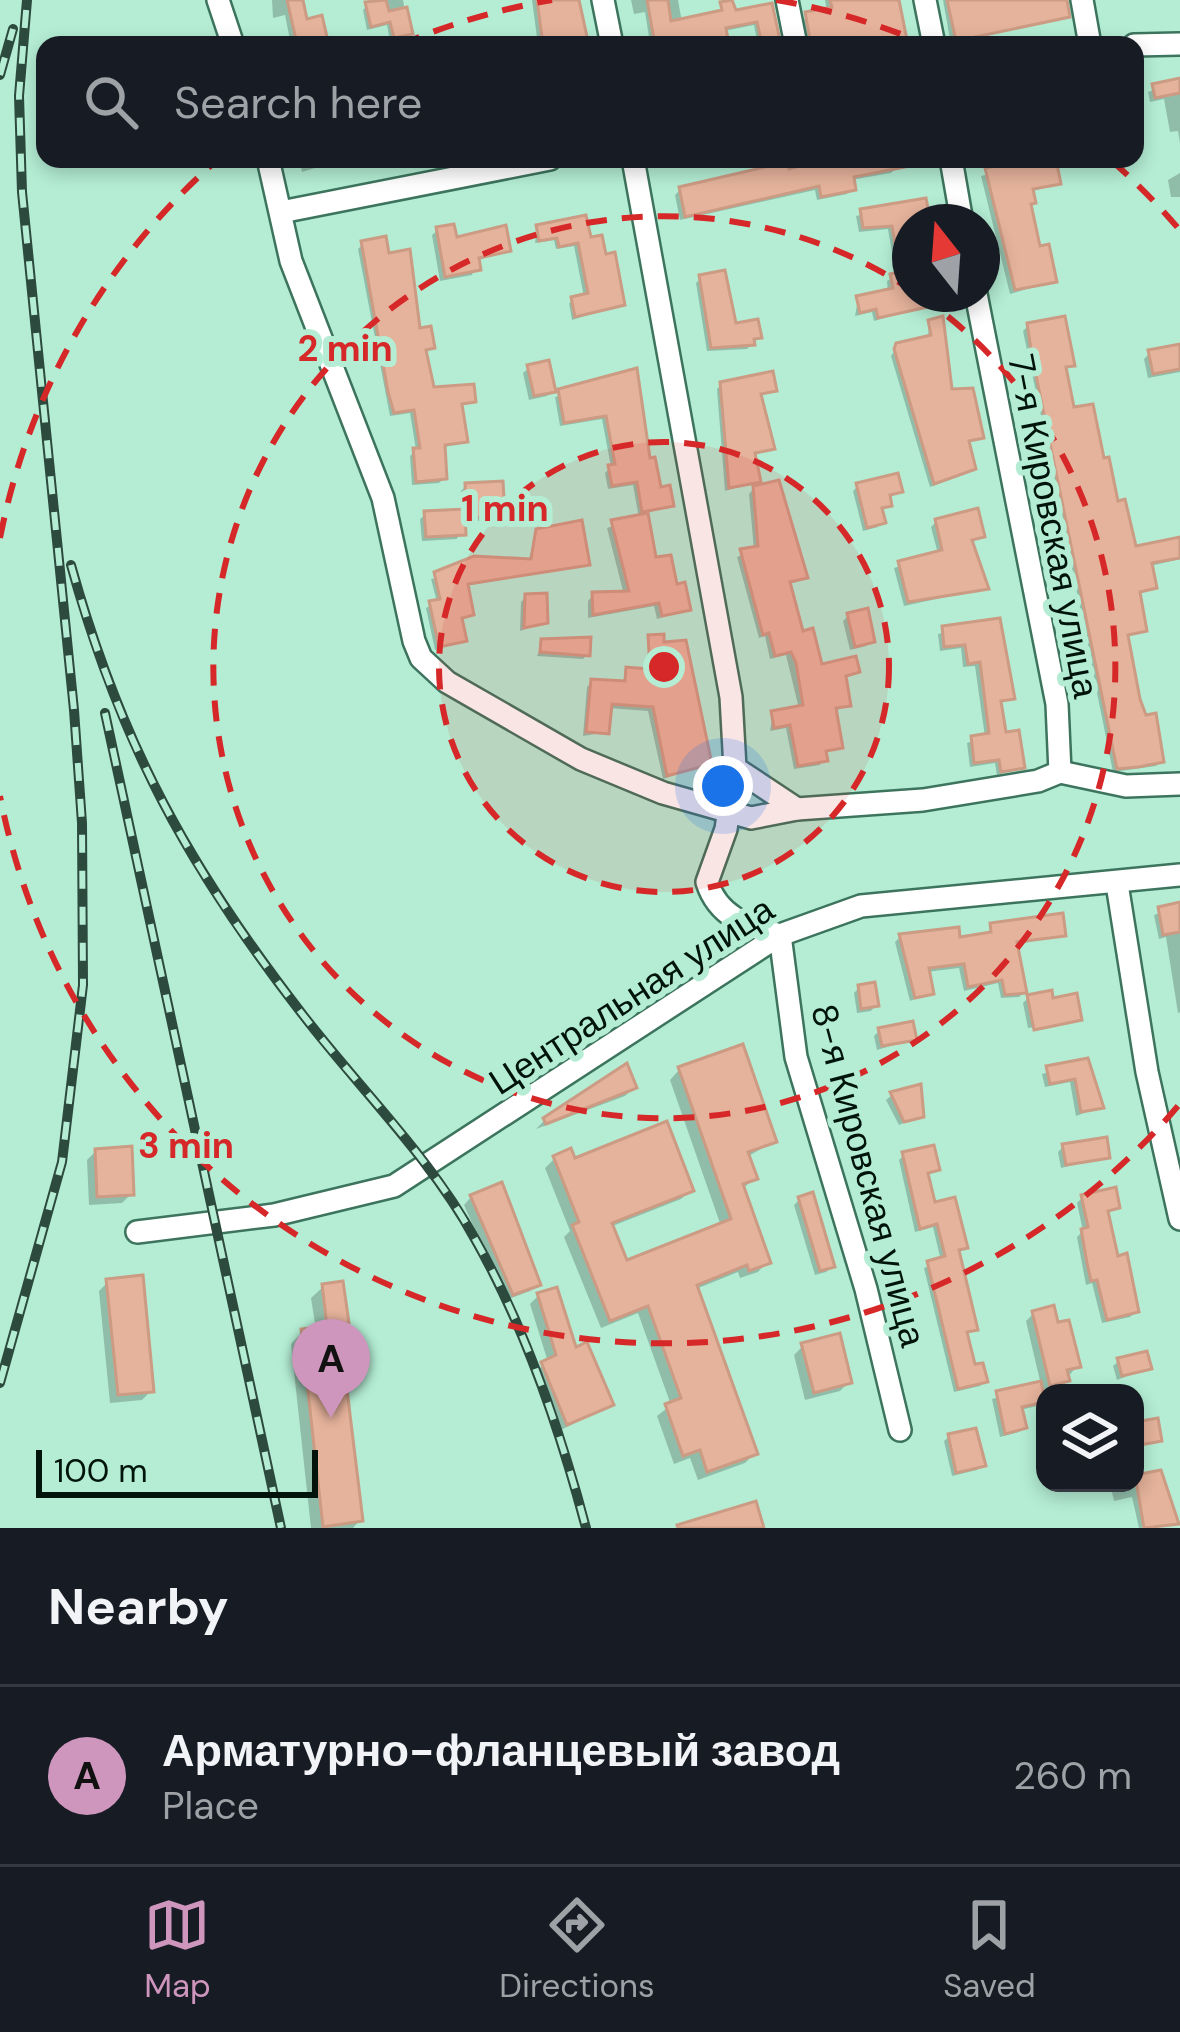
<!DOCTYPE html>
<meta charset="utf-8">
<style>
:root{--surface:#171b24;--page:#242831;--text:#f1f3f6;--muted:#9ea1a6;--line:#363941;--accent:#ce96bd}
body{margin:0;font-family:"DM Sans",sans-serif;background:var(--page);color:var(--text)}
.controls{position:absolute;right:36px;bottom:36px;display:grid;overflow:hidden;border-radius:24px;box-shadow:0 6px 18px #0003}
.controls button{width:108px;height:108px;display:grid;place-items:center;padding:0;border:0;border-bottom:3px solid var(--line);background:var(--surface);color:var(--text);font:60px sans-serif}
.compass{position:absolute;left:892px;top:204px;width:108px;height:108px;border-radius:50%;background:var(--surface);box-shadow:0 6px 18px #0003;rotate:343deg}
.scale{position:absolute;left:36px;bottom:30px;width:282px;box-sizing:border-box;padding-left:12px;border:6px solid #00140c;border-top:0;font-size:33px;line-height:42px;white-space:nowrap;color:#00140c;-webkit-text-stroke:9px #b4edd4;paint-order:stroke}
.you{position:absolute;left:723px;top:786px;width:42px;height:42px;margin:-30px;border:9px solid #fff;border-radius:50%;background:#1a73e8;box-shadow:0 0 0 18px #1a73e833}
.badge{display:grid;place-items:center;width:78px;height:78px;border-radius:50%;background:var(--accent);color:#111;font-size:39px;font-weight:700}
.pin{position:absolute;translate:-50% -99px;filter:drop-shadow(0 3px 6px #0008)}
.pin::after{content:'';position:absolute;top:63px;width:42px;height:36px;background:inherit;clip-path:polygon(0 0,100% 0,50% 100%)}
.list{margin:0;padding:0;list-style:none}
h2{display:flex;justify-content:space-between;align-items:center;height:156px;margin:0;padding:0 48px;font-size:51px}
h2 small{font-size:39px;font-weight:400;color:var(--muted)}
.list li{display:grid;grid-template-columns:78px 1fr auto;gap:36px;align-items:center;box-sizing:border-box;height:180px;padding:0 48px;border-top:3px solid var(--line)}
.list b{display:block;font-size:45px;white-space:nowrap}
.list p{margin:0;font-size:39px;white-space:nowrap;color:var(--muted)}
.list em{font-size:39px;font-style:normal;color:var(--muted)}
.icon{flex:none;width:66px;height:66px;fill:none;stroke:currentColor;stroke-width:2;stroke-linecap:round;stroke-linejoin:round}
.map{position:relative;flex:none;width:1180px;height:1528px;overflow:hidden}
.search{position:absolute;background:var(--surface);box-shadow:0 6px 18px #0003;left:36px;right:36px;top:36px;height:132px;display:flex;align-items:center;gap:30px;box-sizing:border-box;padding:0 42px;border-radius:24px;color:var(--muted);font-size:45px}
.sheet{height:336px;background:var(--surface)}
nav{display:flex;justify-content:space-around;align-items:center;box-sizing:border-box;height:168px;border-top:3px solid var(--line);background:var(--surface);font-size:33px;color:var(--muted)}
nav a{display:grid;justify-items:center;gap:6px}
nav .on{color:var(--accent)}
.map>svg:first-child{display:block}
.shadow{fill:#0003}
.building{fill:#e5b29b;stroke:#cc9b84;stroke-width:3}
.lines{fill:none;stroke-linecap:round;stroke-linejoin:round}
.minor-casing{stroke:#3d745e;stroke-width:26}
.minor{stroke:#fff;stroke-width:21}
.rail-casing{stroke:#2d4a3e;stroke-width:10}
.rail{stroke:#b4edd4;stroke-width:6;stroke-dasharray:18;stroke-linecap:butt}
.ring{fill:none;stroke:#d62828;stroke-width:6;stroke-dasharray:21 15}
.labels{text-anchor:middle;stroke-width:12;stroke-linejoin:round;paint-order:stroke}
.street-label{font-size:36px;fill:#00140c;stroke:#b4edd4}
.centre{fill:#d62828;stroke:#b4edd4;stroke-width:6}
.ring-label{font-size:36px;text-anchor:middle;font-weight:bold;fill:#d62828;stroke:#b4edd4;stroke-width:12;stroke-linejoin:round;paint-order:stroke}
</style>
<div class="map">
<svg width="1180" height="1528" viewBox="0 0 1180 1528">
<rect width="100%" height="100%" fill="#b4edd4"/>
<g class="shadow">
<polygon points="272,0 300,0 305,22 320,19 328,45 291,45 285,15 273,18"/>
<polygon points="372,0 403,0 409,33 405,37 390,41 387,25 367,30 363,10"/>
<polygon points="532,0 574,0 584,45 538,45"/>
<polygon points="631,0 678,0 682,22 718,14 722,5 734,14 770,6 776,39 758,45 754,25 724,31 726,45 644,45 650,43 645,12 634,14"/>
<polygon points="825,0 897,0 905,45 806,45 801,20 827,11"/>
<polygon points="943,0 1066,0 1067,16 951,45"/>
<polygon points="1180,81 1180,143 1178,131 1170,132 1164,99 1150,102 1148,92"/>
<polygon points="299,159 345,159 302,172"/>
<polygon points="824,159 907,159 891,173 851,180 847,194 817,200 815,190 680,220 675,195 681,189 786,172"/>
<polygon points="1053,159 1057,183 1031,192 1029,206 1037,250 1054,281 1010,294 981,176"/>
<polygon points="1180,173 1180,197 1171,197 1168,180"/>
<polygon points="923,201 927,222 910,222 910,294 924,294 926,305 874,321 872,312 855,316 858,299 888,292 887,281 896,276 888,229 859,232 856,216"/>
<polygon points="537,228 588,240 622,304 572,320 569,303 584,297 574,246 556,249 554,240 535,243"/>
<polygon points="438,230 455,241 508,250 476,261 472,275 440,281 432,235"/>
<polygon points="363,244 432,347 424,353 432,390 473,401 459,407 464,441 442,448 444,478 439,483 412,485 410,456 416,450 410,413 390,416 358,249"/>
<polygon points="701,278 734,327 759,337 747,349 707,351 696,283"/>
<polygon points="929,322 950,393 981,437 966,444 973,468 968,473 930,487 891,356 898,346 928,339"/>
<polygon points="1028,326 1071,365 1066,370 1072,411 1134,550 1180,540 1180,559 1150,566 1154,587 1137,595 1144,630 1125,638 1137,700 1161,761 1156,766 1113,772 1067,544 1061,545 1057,525 1063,519 1023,331"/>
<polygon points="1180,347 1180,372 1148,378 1144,359 1150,353"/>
<polygon points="529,368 553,391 547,396 529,400 523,373"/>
<polygon points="634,372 647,461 670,505 645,514 654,561 687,609 657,619 654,606 588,618 588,601 593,595 624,595 607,528 639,518 633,485 608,489 605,473 611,467 602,419 560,426 555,397"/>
<polygon points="722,384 774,390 758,397 772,448 753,456 758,481 725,491 717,389"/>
<polygon points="466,486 502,515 496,520 462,522 457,539 422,541 420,519 426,514 462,512 460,492"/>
<polygon points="858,486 900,491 887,498 878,527 863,531 853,491"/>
<polygon points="754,488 804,578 788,585 801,634 820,667 856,671 843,678 848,705 833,712 839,747 823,754 820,765 794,769 786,728 770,731 773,714 799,709 786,655 770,659 765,636 759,638 737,557 754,550 749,494"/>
<polygon points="936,522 981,536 969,543 986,588 904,606 894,568 938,554 931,527"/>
<polygon points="537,532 586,564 466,586 471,614 460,620 464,640 435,650 426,608 437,602 431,579 528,562"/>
<polygon points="526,597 545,622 520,631 521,602"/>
<polygon points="848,616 871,641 866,646 850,650 843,621"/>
<polygon points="997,622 1011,698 999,704 1003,735 1022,767 997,775 995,763 970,767 967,743 985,737 975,666 963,667 961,648 940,651 938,634"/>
<polygon points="650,638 709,763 663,779 648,711 609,708 607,732 583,736 587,687 592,682 622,684 627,670 646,667"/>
<polygon points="543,642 587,655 583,659 537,656"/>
<polygon points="1180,905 1180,1012 1178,1013 1166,937 1159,939 1154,915"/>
<polygon points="992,926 1063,935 1015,945 1024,992 1019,997 1001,998 998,983 964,991 959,968 926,972 931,993 910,1001 895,942 900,937 957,940 987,936"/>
<polygon points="859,988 876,1005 871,1011 857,1013 854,993"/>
<polygon points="1075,996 1079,1019 1077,1021 1028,1028 1023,1003 1028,998"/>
<polygon points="880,1030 914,1039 877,1050 874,1036"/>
<polygon points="1086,1061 1100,1107 1076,1116 1070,1082 1045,1087 1042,1074"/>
<polygon points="679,1070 774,1141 747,1157 754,1179 742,1189 767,1262 758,1272 740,1278 738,1272 696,1289 754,1454 745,1463 698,1480 690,1458 674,1464 657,1416 671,1405 638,1313 601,1328 564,1237 570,1231 545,1168 555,1158 691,1190 681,1199 610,1227 625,1264 721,1226 670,1080"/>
<polygon points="634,1088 625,1096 536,1129 545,1120"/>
<polygon points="892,1095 921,1115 899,1125 886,1100"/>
<polygon points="1064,1146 1106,1157 1061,1168 1058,1152"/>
<polygon points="96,1151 131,1194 122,1203 89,1205 87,1160"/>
<polygon points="904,1155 936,1169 925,1175 933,1206 964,1247 957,1252 975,1329 965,1335 973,1368 985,1381 980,1386 954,1392 924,1268 941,1261 933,1227 915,1232 899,1160"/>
<polygon points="471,1197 537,1284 530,1291 506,1300 464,1205"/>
<polygon points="1082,1198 1117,1208 1106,1214 1136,1311 1130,1317 1102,1323 1092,1283 1086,1285 1077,1237 1083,1231 1077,1203"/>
<polygon points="800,1199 832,1267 826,1272 815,1275 794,1205"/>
<polygon points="108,1282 151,1391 142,1400 110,1403 99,1291"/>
<polygon points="323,1287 346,1322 336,1331 360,1520 353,1528 311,1528 291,1344 302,1332 316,1330 311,1298"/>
<polygon points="538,1296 610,1405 559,1431 534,1372 548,1362 530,1304"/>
<polygon points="1033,1314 1077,1366 1059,1388 1040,1392 1037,1406 1020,1410 1024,1427 1019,1432 1000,1437 992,1399 1041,1385 1026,1321"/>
<polygon points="803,1346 849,1382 840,1391 805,1400 794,1355"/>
<polygon points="1119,1361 1148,1368 1117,1380 1113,1366"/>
<polygon points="950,1436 982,1465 977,1470 952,1476 944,1441"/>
<polygon points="1159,1473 1175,1524 1139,1528 1132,1497 1114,1501 1111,1488"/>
</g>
<g class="building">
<polygon points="287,0 303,0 307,19 322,15 327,37 297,44"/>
<polygon points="386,0 389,11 407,7 413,34 394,38 390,22 371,27 365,2"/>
<polygon points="537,0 579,0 588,41 543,45"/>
<polygon points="647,0 668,0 671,21 722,10 720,2 732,0 736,10 772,3 780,40 762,44 757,22 726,28 729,45 655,45"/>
<polygon points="830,0 899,0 908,45 811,45 805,12 832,7"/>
<polygon points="947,0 1067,0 1070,17 956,41"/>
<polygon points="1180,78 1180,93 1155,98 1152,84"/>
<polygon points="825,159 910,159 910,166 854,177 856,190 821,197 819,186 685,217 679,187 787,162 789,169"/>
<polygon points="1035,159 1056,159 1061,184 1033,189 1036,203 1031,204 1040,246 1049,244 1057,282 1015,290 985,168"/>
<polygon points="926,198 930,219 910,222 910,294 954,294 955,301 878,318 876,309 860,313 856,296 893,288 890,274 900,272 892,226 863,228 860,209"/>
<polygon points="586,215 591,237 602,235 606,254 615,252 625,305 575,317 571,297 588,293 578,243 559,247 557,238 539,241 536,225"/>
<polygon points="454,224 457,237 506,225 511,251 479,258 481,270 445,277 436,227"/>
<polygon points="386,236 389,253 410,249 420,328 431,326 435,348 426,350 434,387 474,384 476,402 462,404 468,442 445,445 447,479 416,482 413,448 420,448 414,410 394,413 388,392 361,241"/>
<polygon points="725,270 736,323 758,319 762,338 754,339 755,345 711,348 699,275"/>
<polygon points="943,316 952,389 973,388 984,438 969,441 976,469 934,484 894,349 896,343 931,335 928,320"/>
<polygon points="1065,316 1075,366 1066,367 1074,407 1093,404 1104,458 1109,457 1118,501 1125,499 1136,546 1180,537 1180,558 1152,563 1157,588 1140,592 1147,631 1128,635 1140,699 1146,715 1156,713 1164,762 1138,767 1117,769 1032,356 1027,323"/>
<polygon points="1180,344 1180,369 1153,374 1148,350"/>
<polygon points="549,360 556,392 534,396 527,365"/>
<polygon points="637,368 650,458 655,457 661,487 670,485 674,506 642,512 637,482 612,486 608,465 615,464 606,416 564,423 558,389"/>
<polygon points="773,371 777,391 761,394 775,449 755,453 761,482 729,488 720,382"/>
<polygon points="898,473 903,492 890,495 892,506 882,508 886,523 867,528 856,483"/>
<polygon points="779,480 808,578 790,582 803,631 813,628 822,664 856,656 860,672 846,676 851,706 836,708 843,748 826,751 828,761 798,766 790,725 774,728 771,711 803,705 796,663 791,652 775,656 769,633 763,635 740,549 758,546 753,486"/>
<polygon points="503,481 505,516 466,518 465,483"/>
<polygon points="978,508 985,537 972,540 989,589 908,602 898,561 942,550 935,519"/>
<polygon points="465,509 466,535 426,537 424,511"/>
<polygon points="648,513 656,557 671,555 677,584 685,582 691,610 662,616 659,603 593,615 592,592 629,591 611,520"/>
<polygon points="582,520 590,565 468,584 474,615 462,618 467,641 439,647 429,601 440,599 434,572 474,556 531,559 536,529"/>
<polygon points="547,593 548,623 524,628 525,594"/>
<polygon points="868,608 875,642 855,647 847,613"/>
<polygon points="1000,618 1015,699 1001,701 1006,732 1019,730 1025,768 1001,772 999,760 974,763 971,736 989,733 980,662 968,664 965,645 944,647 942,626"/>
<polygon points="664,634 664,642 686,640 712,764 667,776 653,707 612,704 609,734 586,732 591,679 625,681 626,667 650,669 648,635"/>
<polygon points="591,637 590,656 540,652 541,639"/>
<polygon points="1180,902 1180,932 1163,935 1158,907"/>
<polygon points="1063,913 1066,936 1017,942 1027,993 1005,995 1002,980 968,987 964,964 929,968 934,994 915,998 899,934 959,927 960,937 991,932 990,923"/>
<polygon points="875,982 879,1006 861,1009 858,985"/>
<polygon points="1052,990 1053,998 1077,993 1082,1020 1034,1030 1027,995"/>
<polygon points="913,1021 917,1040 882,1046 878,1028"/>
<polygon points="743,1044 777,1142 748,1152 758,1179 743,1184 771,1263 749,1271 747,1265 697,1285 758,1454 707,1472 700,1450 683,1456 665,1404 681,1398 648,1306 610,1321 572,1225 579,1222 553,1156 571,1148 575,1158 667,1121 694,1191 612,1223 627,1260 731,1219 678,1067"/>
<polygon points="1088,1058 1104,1108 1081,1112 1075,1079 1050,1084 1046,1066"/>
<polygon points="627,1063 637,1088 546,1124 543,1118"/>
<polygon points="921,1084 924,1117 904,1122 890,1092"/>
<polygon points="1107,1137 1110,1158 1066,1165 1062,1144"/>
<polygon points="934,1145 940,1170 928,1173 935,1202 955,1197 968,1248 959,1250 978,1330 967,1332 975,1364 983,1363 988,1382 958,1389 927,1261 945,1256 937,1224 920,1229 902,1152"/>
<polygon points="132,1146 134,1195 97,1197 95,1149"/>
<polygon points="502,1182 541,1285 513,1295 470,1195"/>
<polygon points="1116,1187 1120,1208 1108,1211 1118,1256 1127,1253 1139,1312 1107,1320 1097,1280 1091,1281 1087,1263 1081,1229 1088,1227 1081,1195"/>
<polygon points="813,1192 835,1267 820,1271 798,1197"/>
<polygon points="143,1275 154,1392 118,1395 106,1279"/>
<polygon points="343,1281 349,1323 339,1324 363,1521 323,1527 301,1329 327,1326 322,1284"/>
<polygon points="557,1287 576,1347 587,1342 614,1405 567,1425 541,1362 556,1355 537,1293"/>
<polygon points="1054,1305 1058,1322 1069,1320 1081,1367 1067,1370 1070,1381 1050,1386 1032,1311"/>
<polygon points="840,1333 852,1383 814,1393 801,1343"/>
<polygon points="1147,1351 1152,1369 1122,1376 1117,1358"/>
<polygon points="1041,1381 1045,1402 1022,1407 1027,1428 1005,1434 996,1391"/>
<polygon points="1158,1418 1162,1441 1135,1446 1135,1422"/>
<polygon points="976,1428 986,1466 956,1473 948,1434"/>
<polygon points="1161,1470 1179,1524 1144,1528 1135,1475"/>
<polygon points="756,1501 764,1528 678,1528 677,1525"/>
</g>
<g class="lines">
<defs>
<g id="minor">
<polyline points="218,0 233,45"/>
<polyline points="603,0 612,45"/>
<polyline points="787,0 796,45"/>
<polyline points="925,0 934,45"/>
<polyline points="1082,0 1090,45"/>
<polyline points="1134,45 1180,44"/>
<polyline points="268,159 291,261 383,498 414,641 421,658 447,682 581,759 663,793 751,818 797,809 923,800 1038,781 1060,772 1126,786 1180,784"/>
<polyline points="633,159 731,697 735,768 797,809"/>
<polyline points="951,159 962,222"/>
<polyline points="281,212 550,159"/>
<polyline points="976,294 1057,704 1060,772"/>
<path d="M735 768 726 829 707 882C718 917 747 926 780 935L796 1057 866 1289 900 1430"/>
<polyline points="1117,884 1147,1072 1180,1219"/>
<polyline points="137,1232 274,1215 394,1186 780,935 861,906 1180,875"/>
</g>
</defs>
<use href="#minor" class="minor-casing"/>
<use href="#minor" class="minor"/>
<defs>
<g id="rail">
<polyline points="0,75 13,29"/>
<path d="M71 565C121 745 189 868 303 1015 359 1088 431 1158 475 1239 525 1327 560 1430 586 1528"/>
<polyline points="105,713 281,1528"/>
<polyline points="0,1383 62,1162 83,985 82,823 74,710 22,192 19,96 27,0"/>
</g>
</defs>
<use href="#rail" class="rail-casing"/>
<use href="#rail" class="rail"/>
</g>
<circle cx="664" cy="667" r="225" fill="#d62828" fill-opacity=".12"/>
<g class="ring">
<circle cx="664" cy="667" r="225"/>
<path d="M919 295A451 451 0 1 1 910 289"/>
<path d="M1178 1106A676 676 0 0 1 0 796M0 538A676 676 0 0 1 216 161M400 45A676 676 0 0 1 552 0M776 0A676 676 0 0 1 928 45M1112 161A676 676 0 0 1 1178 228"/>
</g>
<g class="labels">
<g class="street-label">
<text transform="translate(1054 526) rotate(79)" y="13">7-я Кировская улица</text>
<text transform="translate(631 995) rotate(-33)" y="13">Центральная улица</text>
<text transform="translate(869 1175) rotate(75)" y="13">8-я Кировская улица</text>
</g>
</g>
<circle cx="664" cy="667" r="18" class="centre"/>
<g class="ring-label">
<text x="345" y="361">2 min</text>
<text x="505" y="521">1 min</text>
<text x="186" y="1158">3 min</text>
</g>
</svg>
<div class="controls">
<button><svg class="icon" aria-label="layers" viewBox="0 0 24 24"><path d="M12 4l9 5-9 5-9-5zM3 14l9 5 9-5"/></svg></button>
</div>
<svg class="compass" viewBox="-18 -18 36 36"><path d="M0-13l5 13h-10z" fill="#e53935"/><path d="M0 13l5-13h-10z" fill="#9ea1a6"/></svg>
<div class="scale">100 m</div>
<div class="you"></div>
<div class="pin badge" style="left:331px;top:1418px">A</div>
<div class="search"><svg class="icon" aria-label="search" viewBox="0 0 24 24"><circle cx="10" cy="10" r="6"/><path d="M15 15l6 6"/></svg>Search here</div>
</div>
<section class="sheet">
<h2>Nearby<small></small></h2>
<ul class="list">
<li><span class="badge">A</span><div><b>Арматурно-фланцевый завод</b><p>Place</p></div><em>260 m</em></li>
</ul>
</section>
<nav>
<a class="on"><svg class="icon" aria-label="map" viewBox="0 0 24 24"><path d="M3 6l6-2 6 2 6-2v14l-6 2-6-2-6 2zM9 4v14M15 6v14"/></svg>Map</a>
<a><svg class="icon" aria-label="directions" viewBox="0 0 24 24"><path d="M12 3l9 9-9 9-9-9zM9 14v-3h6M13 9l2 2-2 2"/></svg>Directions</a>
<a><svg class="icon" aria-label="saved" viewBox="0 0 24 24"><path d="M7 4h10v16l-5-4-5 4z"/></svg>Saved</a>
</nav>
